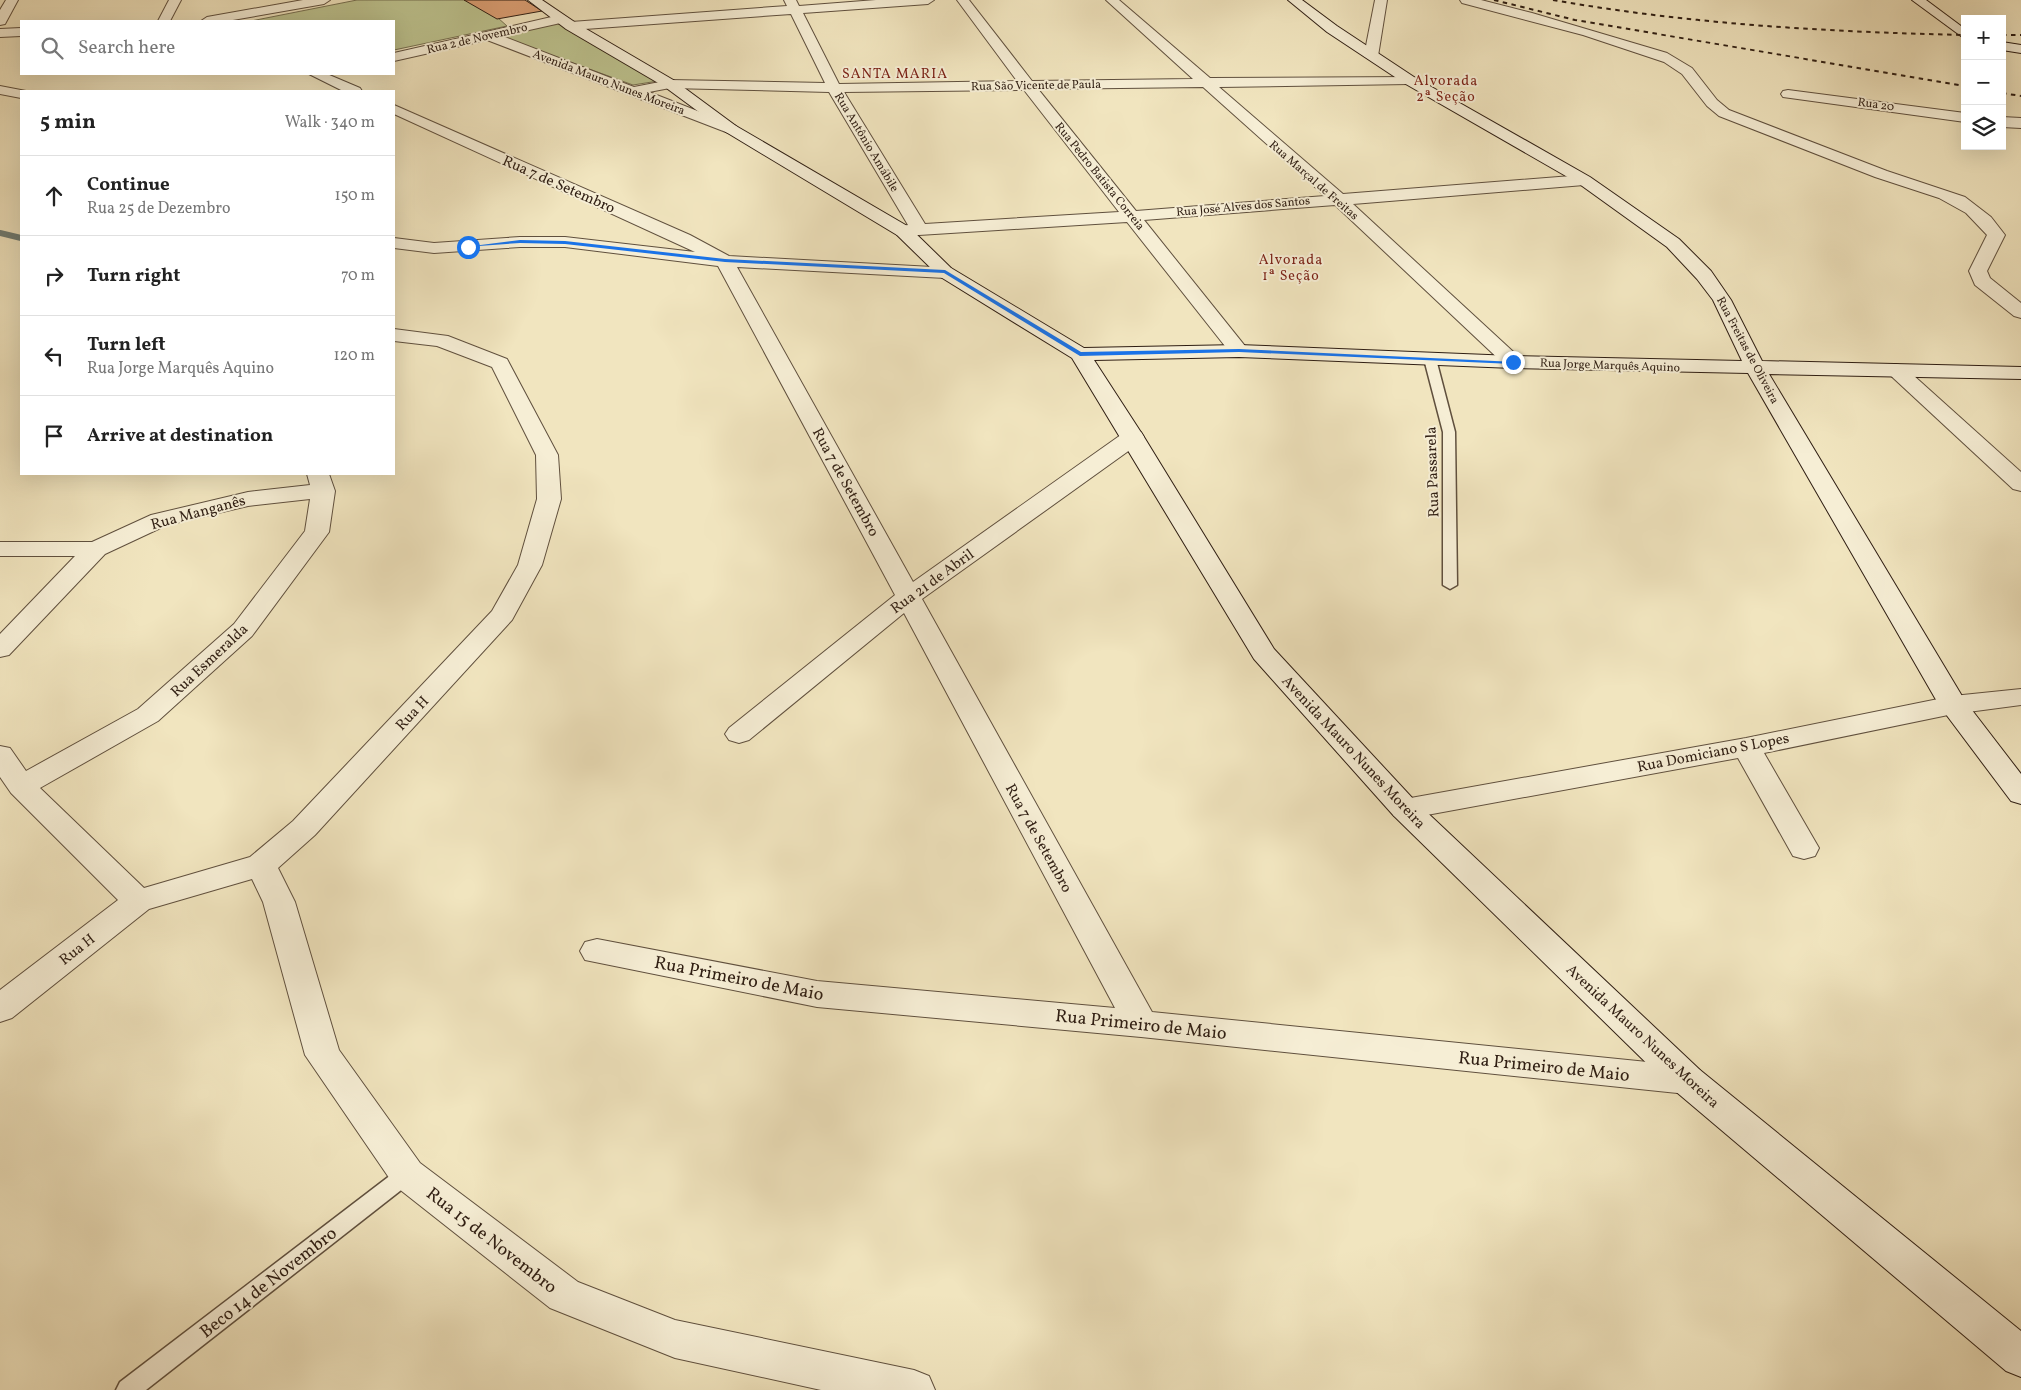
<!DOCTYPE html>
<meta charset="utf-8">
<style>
:root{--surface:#fff;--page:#f6f6f6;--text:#222;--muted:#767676;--line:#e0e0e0}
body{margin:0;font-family:Vollkorn,serif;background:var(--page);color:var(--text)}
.controls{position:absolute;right:15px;top:15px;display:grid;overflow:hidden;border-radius:0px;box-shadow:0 5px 20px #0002}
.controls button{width:45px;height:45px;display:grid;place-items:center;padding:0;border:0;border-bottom:1px solid var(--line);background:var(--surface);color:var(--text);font:25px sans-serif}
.stop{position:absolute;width:15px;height:15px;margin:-11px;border:4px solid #1a73e8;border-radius:50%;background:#fff}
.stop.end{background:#1a73e8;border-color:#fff;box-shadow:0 1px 5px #0008}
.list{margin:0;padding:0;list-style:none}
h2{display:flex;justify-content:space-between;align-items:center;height:65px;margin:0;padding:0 20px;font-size:21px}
h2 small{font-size:16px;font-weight:400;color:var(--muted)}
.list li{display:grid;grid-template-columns:32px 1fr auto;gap:15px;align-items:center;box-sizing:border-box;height:80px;padding:0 20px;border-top:1px solid var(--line)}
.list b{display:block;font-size:19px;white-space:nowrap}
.list p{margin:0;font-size:16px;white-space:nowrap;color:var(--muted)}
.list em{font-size:16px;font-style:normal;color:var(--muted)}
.icon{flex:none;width:28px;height:28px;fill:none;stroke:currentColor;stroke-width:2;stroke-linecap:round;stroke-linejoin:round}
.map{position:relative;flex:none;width:2021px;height:1390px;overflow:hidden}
.search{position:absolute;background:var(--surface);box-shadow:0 5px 20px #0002;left:20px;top:20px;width:375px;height:55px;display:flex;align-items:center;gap:12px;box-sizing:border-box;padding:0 18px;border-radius:0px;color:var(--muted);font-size:19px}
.panel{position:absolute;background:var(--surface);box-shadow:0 5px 20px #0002;left:20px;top:90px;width:375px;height:385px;border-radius:0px}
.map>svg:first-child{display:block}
.green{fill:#bdc38f;stroke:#767051}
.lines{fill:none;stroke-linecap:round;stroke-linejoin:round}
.stream{stroke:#707e76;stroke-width:6}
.building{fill:#db9f74;stroke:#2f1e13}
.lane-casing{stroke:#60503e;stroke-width:3}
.street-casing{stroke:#60503e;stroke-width:2}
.secondary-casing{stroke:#2f1e13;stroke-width:2}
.lane{fill:#f6eed5;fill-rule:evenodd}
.street{fill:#f6eed5;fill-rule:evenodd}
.secondary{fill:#f6eed5;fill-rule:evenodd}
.rail{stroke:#2f1e13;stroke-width:2;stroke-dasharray:4.5 4.5;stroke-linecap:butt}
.route{fill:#1a73e8}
.labels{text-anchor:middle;stroke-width:4;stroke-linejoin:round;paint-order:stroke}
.far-street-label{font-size:12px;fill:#2f1e13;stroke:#f6eed5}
.far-neighbourhood-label{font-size:14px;letter-spacing:1px;fill:#7a1f14;stroke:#f6eed5}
.street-label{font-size:15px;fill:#2f1e13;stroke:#f6eed5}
.near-street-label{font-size:18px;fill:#2f1e13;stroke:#f6eed5}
</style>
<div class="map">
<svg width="2021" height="1390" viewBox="0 0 2021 1390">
<rect width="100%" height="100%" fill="#f1e5bf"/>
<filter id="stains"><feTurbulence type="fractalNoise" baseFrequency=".004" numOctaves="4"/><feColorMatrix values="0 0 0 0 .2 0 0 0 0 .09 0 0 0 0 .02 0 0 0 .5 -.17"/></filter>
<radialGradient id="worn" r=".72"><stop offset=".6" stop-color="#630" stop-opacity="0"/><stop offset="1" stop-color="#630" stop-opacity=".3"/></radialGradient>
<g class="green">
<polygon points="357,0 478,0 507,26 394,50 394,21 251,21"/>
<polygon points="557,21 658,81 633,85 496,35"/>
</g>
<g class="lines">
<polyline class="stream" points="0,233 21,238"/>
</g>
<polygon class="building" points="464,0 525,0 542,11 497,19"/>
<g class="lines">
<defs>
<g id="lane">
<polygon points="1430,356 1436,359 1455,432 1457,585 1450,589 1443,585 1443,432 1424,359"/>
<polygon points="407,1165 414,1168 417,1174 414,1180 146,1390 116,1390 120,1382 400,1168"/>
</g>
<g id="street">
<polygon points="6,0 18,0 5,24 0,25 0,10"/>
<polygon points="169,0 181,0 170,21 158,21"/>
<polygon points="303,0 330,0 324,4 227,21 201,21 207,17"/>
<path d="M784 0H796L799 6 876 0H934L928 4 803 13 839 84 1017 81 957 0H969L1032 81 1193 79 1106 0H1119L1210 78 1414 77 1416 80 1414 83 1409 84 1219 87 1343 194 1584 175 1592 180 1584 185 1353 204 1520 358 1523 362 1520 366 1513 368 1506 366 1335 205 1144 220 1249 351 1246 355 1239 357 1232 355 1127 222 903 236 897 235 894 231 897 227 908 225 829 92 670 88 649 92 736 126 739 129 731 134 487 40 394 61V53L560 15 565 16 566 19 565 22 502 36 634 87 670 80 825 83 791 14 571 30 564 26 571 22 787 6ZM1203 87 1325 196 1136 211 1038 89ZM1024 90 1119 212 925 224 844 92Z"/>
<polygon points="1375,0 1387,0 1378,56 1371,60 1364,56"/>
<polygon points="1460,0 1481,0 1532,13 1667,53 1692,68 1717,100 1729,110 1887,171 1965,197 1991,217 2005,235 1987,271 1990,278 2021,303 2021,318 2014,316 1975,285 1969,271 1987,235 1966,213 1939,198 1875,177 1719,116 1707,106 1682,74 1664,62 1583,35 1462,3"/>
<polygon points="21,28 21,36 0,37 0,29"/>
<polygon points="309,74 327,74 360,88 362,91 343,91"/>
<polygon points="0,86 26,91 21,91 21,98 0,94"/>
<polygon points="1788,90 1965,113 1965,122 1783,97 1781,94 1783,91"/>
<polygon points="394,105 690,235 729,256 951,268 954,272 951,276 945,278 737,267 913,582 1125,432 1133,430 1141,432 1144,437 1141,442 922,599 1152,1012 1687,1066 1700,1070 1705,1080 1700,1090 1687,1094 1141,1037 817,1007 585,960 580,951 585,942 597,939 817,981 1115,1008 904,613 749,740 739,743 729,740 725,734 729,728 895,595 718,266 565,247 520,247 434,253 394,248 394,238 434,243 520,237 565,237 695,252 394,114"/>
<polygon points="2002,117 2021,118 2021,128 2002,127"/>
<polygon points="394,329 448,336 507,359 558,455 561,499 542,565 512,620 315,835 278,868 295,902 339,1050 420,1163 578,1282 675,1320 914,1370 929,1376 935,1390 821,1390 675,1358 550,1308 394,1185 305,1055 263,902 252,879 149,909 12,1018 0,1022 0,990 118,900 11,793 0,777 0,746 10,748 26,771 138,709 234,624 305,531 310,499 248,506 167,525 105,554 9,655 0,657 0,634 75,556 0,556 0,542 92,542 151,515 248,492 310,485 307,474 329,474 335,491 329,532 252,636 158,721 40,788 144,888 250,857 293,821 492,611 518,565 537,499 536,455 492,367 437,346 394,341"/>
<polygon points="1896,364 1903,366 2021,472 2021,491 2013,489 1889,374 1886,370 1889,366"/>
<polygon points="2021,689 2021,705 1953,714 1764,753 1819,848 1815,856 1804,859 1793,856 1738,758 1405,819 1394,816 1390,809 1394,802 1405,799 1746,738 1953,696"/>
</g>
<g id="secondary">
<polygon points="528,0 542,0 576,23 675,81 736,126 909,227 951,268 1084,348 1239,345 1513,356 1742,361 1713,300 1697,279 1667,247 1578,183 1404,83 1327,32 1288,0 1302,0 1337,26 1414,77 1590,177 1679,239 1711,271 1731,300 1762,361 2021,367 2021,379 1769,374 1965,701 2021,774 2021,804 2011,801 1939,705 1748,373 1513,368 1239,357 1094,360 1144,437 1274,649 1416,802 1700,1070 2021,1331 2021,1377 2006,1371 1674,1090 1394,816 1254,659 1072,358 939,276 897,235 726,132 665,87 566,29"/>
<polygon points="1912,0 1926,0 1965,29 1965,39"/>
<polygon points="2002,42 2021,45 2021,53 2002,50"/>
</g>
</defs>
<use href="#lane" class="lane-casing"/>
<use href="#street" class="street-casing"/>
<use href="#secondary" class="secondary-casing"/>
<use href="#lane" class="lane"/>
<use href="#street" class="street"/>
<use href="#secondary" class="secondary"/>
<g class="rail">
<polyline points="1494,0 1575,20 1965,86"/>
<path d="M1553 0C1690 24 1826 32 1965 35"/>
<polyline points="2002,35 2021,35"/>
<polyline points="2002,93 2021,96"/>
</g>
</g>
<polygon class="route" points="520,240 565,241 725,259 945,270 1081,352 1239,349 1516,362 1513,364 1239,352 1080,356 944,273 725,262 565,244 520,243 465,247"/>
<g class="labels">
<g class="far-street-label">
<text transform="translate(477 38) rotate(-13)" y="4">Rua 2 de Novembro</text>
<text transform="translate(609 82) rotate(21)" y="4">Avenida Mauro Nunes Moreira</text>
<text transform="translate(1036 85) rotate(-1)" y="4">Rua São Vicente de Paula</text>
<text transform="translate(1876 104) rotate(8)" y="4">Rua 20</text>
<text transform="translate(867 142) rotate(59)" y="4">Rua Antônio Amábile</text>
<text transform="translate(1100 176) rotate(51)" y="4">Rua Pedro Batista Correia</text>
<text transform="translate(1314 180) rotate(41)" y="4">Rua Marçal de Freitas</text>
<text transform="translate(1243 206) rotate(-5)" y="4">Rua José Alves dos Santos</text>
<text transform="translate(1748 350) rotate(62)" y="4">Rua Freitas de Oliveira</text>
<text transform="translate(1610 365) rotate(2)" y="4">Rua Jorge Marquês Aquino</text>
</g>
<g class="far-neighbourhood-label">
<text x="895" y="78">SANTA MARIA</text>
<text x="1446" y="85">Alvorada<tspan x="1446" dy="16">2ª Seção</tspan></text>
<text x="1291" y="264">Alvorada<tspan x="1291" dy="16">1ª Seção</tspan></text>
</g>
<g class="street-label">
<text transform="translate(559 184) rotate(24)" y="5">Rua 7 de Setembro</text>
<text transform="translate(1432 472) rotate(-92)" y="5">Rua Passarela</text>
<text transform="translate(846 482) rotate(61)" y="5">Rua 7 de Setembro</text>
<text transform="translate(198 512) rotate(-15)" y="5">Rua Manganês</text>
<text transform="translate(932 581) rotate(-36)" y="5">Rua 21 de Abril</text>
<text transform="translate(209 660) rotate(-43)" y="5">Rua Esmeralda</text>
<text transform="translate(412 713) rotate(-47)" y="5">Rua H</text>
<text transform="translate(1354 752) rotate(47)" y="5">Avenida Mauro Nunes Moreira</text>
<text transform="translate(1713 752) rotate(-11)" y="5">Rua Domiciano S Lopes</text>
<text transform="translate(1039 838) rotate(61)" y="5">Rua 7 de Setembro</text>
<text transform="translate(77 949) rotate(-38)" y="5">Rua H</text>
<text transform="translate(1643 1036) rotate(43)" y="5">Avenida Mauro Nunes Moreira</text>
</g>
<g class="near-street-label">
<text transform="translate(739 978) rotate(11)" y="6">Rua Primeiro de Maio</text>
<text transform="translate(1141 1024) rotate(6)" y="6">Rua Primeiro de Maio</text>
<text transform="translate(1544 1066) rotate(6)" y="6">Rua Primeiro de Maio</text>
<text transform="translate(492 1240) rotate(38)" y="6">Rua 15 de Novembro</text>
<text transform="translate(268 1282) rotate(-38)" y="6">Beco 14 de Novembro</text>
</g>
</g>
<rect width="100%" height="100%" filter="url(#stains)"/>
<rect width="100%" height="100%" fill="url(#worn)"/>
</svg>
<div class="controls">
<button>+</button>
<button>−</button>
<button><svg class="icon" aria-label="layers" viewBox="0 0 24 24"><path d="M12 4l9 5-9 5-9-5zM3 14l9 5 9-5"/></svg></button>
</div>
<div class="stop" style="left:468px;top:247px"></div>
<div class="stop end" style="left:1513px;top:362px"></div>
<div class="search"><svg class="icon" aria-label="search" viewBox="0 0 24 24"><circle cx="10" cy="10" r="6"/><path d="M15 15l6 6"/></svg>Search here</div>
<section class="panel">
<h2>5 min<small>Walk · 340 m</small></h2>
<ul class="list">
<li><svg class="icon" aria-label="ahead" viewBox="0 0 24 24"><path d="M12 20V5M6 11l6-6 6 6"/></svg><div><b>Continue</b><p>Rua 25 de Dezembro</p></div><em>150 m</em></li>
<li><svg class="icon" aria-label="right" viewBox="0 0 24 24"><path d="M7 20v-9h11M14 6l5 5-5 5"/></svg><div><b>Turn right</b></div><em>70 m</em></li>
<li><svg class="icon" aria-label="left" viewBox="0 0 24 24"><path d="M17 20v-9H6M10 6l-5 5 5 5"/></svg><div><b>Turn left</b><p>Rua Jorge Marquês Aquino</p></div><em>120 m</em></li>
<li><svg class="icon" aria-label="arrive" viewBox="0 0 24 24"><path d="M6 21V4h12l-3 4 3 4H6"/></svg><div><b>Arrive at destination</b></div></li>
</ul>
</section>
</div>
